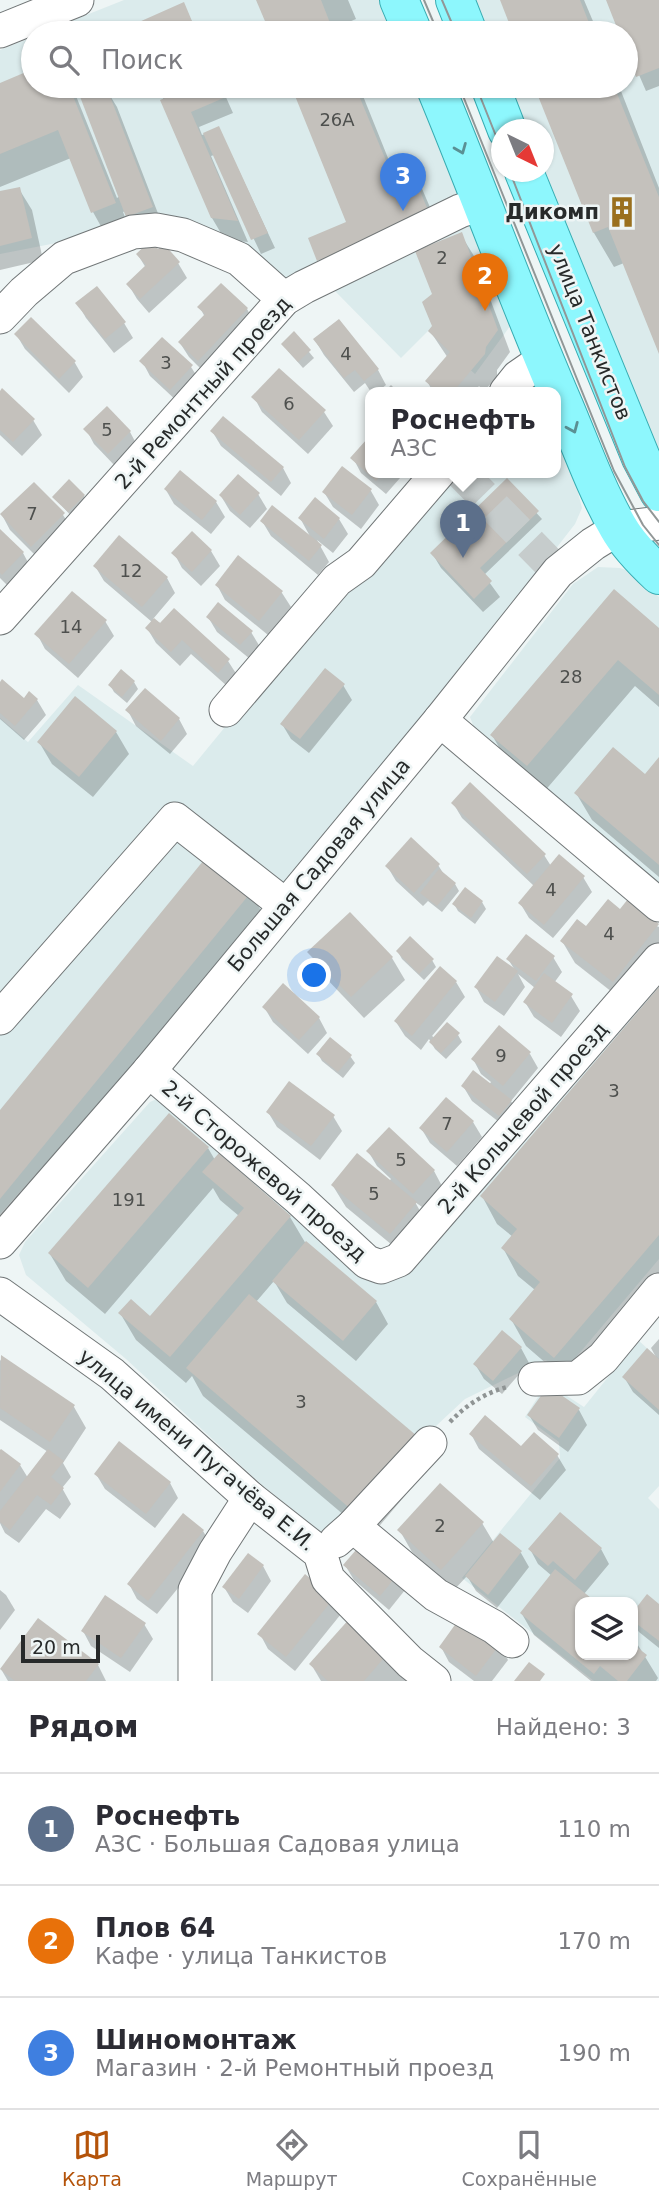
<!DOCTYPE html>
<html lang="ru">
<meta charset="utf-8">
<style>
:root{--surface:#fff;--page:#f7f7f7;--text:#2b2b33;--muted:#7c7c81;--line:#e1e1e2;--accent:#b45309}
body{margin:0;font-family:"DejaVu Sans",sans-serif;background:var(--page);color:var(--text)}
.controls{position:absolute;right:21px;bottom:21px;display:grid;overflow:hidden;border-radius:14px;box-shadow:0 2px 5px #0004}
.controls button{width:63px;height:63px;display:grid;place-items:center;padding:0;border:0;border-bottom:2px solid var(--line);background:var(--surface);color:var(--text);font:35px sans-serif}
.compass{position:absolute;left:491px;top:119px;width:63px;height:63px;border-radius:50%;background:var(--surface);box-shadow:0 2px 5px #0004;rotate:137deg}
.scale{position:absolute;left:21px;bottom:18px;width:79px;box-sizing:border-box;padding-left:7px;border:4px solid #272a2a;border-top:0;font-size:19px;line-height:24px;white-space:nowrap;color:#272a2a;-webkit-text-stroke:5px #eef5f5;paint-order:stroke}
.you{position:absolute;left:315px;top:976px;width:24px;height:24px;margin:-18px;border:5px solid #fff;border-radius:50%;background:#1a73e8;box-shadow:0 0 0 10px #1a73e833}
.badge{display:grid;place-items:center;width:46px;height:46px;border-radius:50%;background:var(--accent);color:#fff;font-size:23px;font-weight:700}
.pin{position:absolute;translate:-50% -58px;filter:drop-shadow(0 2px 4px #0008)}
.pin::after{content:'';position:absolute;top:37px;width:24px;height:21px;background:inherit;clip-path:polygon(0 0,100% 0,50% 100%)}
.popup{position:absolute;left:365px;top:387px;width:196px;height:91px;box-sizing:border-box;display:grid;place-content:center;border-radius:14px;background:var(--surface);filter:drop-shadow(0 2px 5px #0005);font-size:23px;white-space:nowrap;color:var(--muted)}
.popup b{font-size:26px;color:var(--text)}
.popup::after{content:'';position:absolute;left:50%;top:100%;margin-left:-14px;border:14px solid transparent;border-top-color:var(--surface)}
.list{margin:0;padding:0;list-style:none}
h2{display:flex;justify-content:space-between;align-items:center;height:91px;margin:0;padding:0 28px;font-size:30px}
h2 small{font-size:23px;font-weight:400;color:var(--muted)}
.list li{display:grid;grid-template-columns:46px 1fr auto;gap:21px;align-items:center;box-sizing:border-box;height:112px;padding:0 28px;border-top:2px solid var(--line)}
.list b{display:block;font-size:26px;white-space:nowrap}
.list p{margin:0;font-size:23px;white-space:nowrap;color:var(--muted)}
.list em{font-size:23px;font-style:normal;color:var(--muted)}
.icon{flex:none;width:38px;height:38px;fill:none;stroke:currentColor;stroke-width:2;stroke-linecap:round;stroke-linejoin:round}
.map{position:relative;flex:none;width:659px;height:1681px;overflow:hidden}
.search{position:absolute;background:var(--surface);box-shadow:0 2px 5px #0004;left:21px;right:21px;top:21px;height:77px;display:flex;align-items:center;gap:18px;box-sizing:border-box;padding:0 24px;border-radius:38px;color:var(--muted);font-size:26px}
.sheet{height:427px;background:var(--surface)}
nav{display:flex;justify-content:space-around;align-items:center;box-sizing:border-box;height:98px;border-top:2px solid var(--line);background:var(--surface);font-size:19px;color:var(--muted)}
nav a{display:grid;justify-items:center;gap:4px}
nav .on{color:var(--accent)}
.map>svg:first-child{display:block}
.built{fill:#dbebec;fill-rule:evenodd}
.shadow{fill:#0003}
.building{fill:#c4c1bc}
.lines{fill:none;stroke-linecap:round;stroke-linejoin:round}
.minor-tunnel{stroke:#c6cccc;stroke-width:33;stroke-dasharray:33 17;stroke-linecap:butt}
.minor-casing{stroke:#717677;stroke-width:35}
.major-casing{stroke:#38acb2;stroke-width:40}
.path{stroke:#8f9494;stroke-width:4.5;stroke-dasharray:3.5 3.5;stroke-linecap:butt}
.minor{stroke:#fff;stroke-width:33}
.major{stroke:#8df7fd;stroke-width:38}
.tram{stroke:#919797;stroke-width:2}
.oneway{stroke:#5a9094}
.labels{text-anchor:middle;stroke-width:5;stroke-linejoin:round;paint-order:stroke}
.number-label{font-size:18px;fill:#4e504e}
.poi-label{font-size:21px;font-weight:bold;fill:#272a2a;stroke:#eef5f5;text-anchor:end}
.street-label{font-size:21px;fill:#272a2a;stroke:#eef5f5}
</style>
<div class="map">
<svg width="659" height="1681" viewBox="0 0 659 1681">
<rect width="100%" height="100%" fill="#eef5f5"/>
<g class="built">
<polygon points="124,0 389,0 404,33 41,33"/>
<polygon points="475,0 659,0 659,451 544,169 544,130 528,129 510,86 626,86 626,33 488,33"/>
<polygon points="33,37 33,86 426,86 468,197 295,280 281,279 187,229 82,238 0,254 0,50"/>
<polygon points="466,223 477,227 511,325 475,374 428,331 401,358 332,288"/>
<polygon points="556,436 575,481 582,508 575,524 453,681 138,1060 0,1214 0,718 28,742 78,685 193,766 334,594 449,472 556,472"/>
<polygon points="598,567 620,568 629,571 659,597 659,888 476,733 470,717 573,584"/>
<polygon points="659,981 659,1259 566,1369 545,1360 465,1399 422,1439 328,1534 320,1531 262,1485 126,1359 26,1275 19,1255 25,1242 150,1102 159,1098 386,1282"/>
<path d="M638 1340 659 1359V1486L648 1498 659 1509V1681H594L462 1578 560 1458 559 1442 525 1417 547 1383 584 1407ZM580 1602H633V1655H580Z"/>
</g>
<g class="shadow">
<polygon points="258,0 348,0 356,19 335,28 337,33 272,33"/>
<polygon points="502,0 584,0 598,33 515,33"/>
<polygon points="608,0 659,0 659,86 646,91 626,45 626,33 621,33"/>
<polygon points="183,5 198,33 135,33 132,26"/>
<polygon points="33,71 33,86 72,86 117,198 120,196 81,95 104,86 117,107 164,229 141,238 125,211 123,212 130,230 108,239 93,212 71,158 0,187 0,85"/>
<polygon points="158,86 221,86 233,113 199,127 202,135 219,128 275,248 261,254 214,155 211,156 248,242 225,240 212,218"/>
<polygon points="293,86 359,86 390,163 405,157 420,184 435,219 328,275 310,238 349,223"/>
<polygon points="536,86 619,86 659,188 659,350 624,263 614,267 594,233"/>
<polygon points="19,189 32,210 43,260 0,270 0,193"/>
<polygon points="461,235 474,256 510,352 497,370 497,377 484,391 479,386 474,392 433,392 427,381 448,358 430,331 434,326 434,295"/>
<polygon points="158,252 178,263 187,278 149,313 137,299 128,284 146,268 138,255"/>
<polygon points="78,304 124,323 133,338 114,353 86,318"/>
<polygon points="200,308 247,309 255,324 207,375 189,357 180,343 205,317"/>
<polygon points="31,319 75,363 83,377 69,393 25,349 16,334"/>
<polygon points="339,321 378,370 386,385 377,392 371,392 365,383 354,392 324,355 315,340"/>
<polygon points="294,334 314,358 303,368 288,351"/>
<polygon points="142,361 191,367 200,381 179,403 150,376"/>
<polygon points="391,385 398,392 384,392"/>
<polygon points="0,393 33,420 42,435 22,456 0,435"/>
<polygon points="254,397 324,412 333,426 308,454 262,412"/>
<polygon points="86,429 130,432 138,447 117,468 94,444"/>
<polygon points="212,431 283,468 291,483 281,496 221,446"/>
<polygon points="367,441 370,444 370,472 397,472 400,478 386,494 361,473 353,458"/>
<polygon points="342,468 371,491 379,505 361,529 333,507 324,492"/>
<polygon points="180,473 216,502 225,517 211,534 174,504 166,490"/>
<polygon points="507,481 542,519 484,575 500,597 483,612 441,568 432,553"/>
<polygon points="258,494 267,509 250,528 230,511 221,496"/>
<polygon points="84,496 88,503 73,518 54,497"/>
<polygon points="2,515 63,515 72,529 40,560 10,530"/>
<polygon points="300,518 339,519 348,534 333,553 317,540 329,562 318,575 271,536 262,521 312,540"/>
<polygon points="0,531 23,553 31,568 11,589 0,578"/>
<polygon points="211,551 220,566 201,586 182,568 174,553"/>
<polygon points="239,558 282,593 291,607 268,635 225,600 217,585"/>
<polygon points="95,566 167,578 175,593 153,619 228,661 237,675 227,686 191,654 180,666 156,643 147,628 152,622 104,581"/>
<polygon points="208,617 251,632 260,647 250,659 217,632"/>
<polygon points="105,621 114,636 78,678 45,649 37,634"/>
<polygon points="659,630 659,707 635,686 543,793 508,763 492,735"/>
<polygon points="134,682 138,689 127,703 114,692 110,685"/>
<polygon points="0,684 24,700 37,700 46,715 24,740 0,719"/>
<polygon points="343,685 352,700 309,753 291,739 282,724"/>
<polygon points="75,699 116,732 129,754 93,797 52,764 39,742"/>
<polygon points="128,711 179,719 187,734 170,754 136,726"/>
<polygon points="659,760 659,877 592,820 576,793 645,776"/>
<polygon points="453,803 544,855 551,866 583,877 592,892 553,938 529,918 520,903 534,886 462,818"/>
<polygon points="438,865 445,876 455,884 459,891 442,912 428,901 423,906 396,881 387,866"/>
<polygon points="250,892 266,919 0,1238 0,1112"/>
<polygon points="482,902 486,909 475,924 458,911 454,904"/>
<polygon points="620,911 659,927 659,961 626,1003 575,963 562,941"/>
<polygon points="350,914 392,958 405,980 364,1018 322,974 310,952"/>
<polygon points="398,952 432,960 436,967 424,980 402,959"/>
<polygon points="553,957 562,972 554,983 571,996 580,1011 561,1037 534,1017 525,1002 535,988 518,974 525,987 504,1016 484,1002 476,987 516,972 508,959"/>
<polygon points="456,982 465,997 432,1036 435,1038 458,1035 462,1042 446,1059 435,1049 429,1039 421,1050 405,1036 396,1022"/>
<polygon points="659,990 659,1281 570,1384 526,1346 511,1319 535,1290 518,1276 503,1248 513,1237 497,1224 482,1196"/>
<polygon points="264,1007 319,1018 327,1033 308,1054 273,1022"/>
<polygon points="318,1054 350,1056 355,1063 343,1078 322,1061"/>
<polygon points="530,1054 538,1068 511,1101 519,1116 508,1129 472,1101 463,1086 489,1085 491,1082 481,1074 473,1059"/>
<polygon points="268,1112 333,1116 342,1131 320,1160 277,1127"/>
<polygon points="473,1122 482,1137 457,1166 430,1143 421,1128"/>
<polygon points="208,1148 215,1160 290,1217 306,1244 376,1302 388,1324 356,1361 287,1303 274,1281 256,1302 431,1465 370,1537 203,1396 192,1376 186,1383 136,1340 120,1313 151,1318 239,1216 220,1200 213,1188 105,1314 66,1281 50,1254"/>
<polygon points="368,1151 434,1171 442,1186 422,1207 415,1202 428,1225 403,1254 346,1207 333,1186 389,1181 391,1179 377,1166"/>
<polygon points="659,1339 659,1415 633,1392 624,1377 657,1359 651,1348"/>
<polygon points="521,1348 529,1363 502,1394 484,1379 475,1364"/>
<polygon points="2,1358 74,1407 86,1428 63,1463 71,1477 62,1488 71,1504 60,1519 46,1509 19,1543 5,1533 0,1523 0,1453 20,1465 28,1478 48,1452 0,1420 0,1361"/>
<polygon points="579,1410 587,1425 568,1452 538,1430 529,1415"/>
<polygon points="471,1434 522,1448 557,1455 566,1470 540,1500 479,1449"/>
<polygon points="96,1474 170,1483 178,1498 155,1528 105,1489"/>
<polygon points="560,1514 601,1549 609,1564 584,1594 594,1602 580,1602 580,1655 633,1655 633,1637 658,1678 656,1681 591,1681 534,1635 522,1614 552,1576 538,1564 530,1549"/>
<polygon points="482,1523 494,1543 521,1553 529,1567 497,1608 476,1591 467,1576 454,1590 412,1552 400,1531"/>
<polygon points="203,1531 212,1546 157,1614 137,1599 129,1584"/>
<polygon points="362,1546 405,1590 389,1610 354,1580 345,1565"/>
<polygon points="263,1566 271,1581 248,1613 233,1602 224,1587"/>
<polygon points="305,1577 341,1614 295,1671 268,1649 260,1634"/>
<polygon points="0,1590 6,1595 15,1610 0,1630"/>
<polygon points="647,1597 659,1606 659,1648 639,1632 633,1622 633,1615"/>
<polygon points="351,1619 409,1681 321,1681 311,1664"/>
<polygon points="144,1624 153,1639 130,1672 91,1646 83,1631"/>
<polygon points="499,1645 508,1660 492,1681 474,1681 449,1662 441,1647"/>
<polygon points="98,1665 106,1681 8,1681 1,1669"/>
</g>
<g class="building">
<polygon points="256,0 321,0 334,33 270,33"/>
<polygon points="500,0 580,0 593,33 513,33"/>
<polygon points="606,0 659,0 659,68 636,77 626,50 626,33 619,33"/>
<polygon points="184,2 197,33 133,33 130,26"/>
<polygon points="33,69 33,86 69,86 116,203 91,213 58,130 0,154 0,83"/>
<polygon points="99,86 106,86 153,207 126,217 79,94"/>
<polygon points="193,86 221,86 226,97 191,112 238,221 211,218 160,100"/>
<polygon points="291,86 355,86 387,163 405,155 430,215 317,261 308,238 346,222"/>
<polygon points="534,86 614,86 659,197 659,354 608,227 593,233"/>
<polygon points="219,126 268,233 251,240 203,133"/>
<polygon points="20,187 32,238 0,246 0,191"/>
<polygon points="462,232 498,330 486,347 485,354 453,392 438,392 425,381 450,352 428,331 432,326 422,302 432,294 415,251"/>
<polygon points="150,241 158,249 164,244 180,262 140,299 126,284 146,265 136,254"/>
<polygon points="221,283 248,308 198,361 178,342 205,314 197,307"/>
<polygon points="97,286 126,322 105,339 75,303"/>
<polygon points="31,317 76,361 59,379 14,334"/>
<polygon points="339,319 379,369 364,381 355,370 344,378 313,339"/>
<polygon points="294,331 311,350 298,362 281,344"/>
<polygon points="162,337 193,365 170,390 139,361"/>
<polygon points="279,368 326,410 299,440 251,397"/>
<polygon points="2,388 35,419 13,442 0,430 0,391"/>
<polygon points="107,406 131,431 108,454 83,429"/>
<polygon points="223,416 284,467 271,482 210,431"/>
<polygon points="367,439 370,442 370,472 384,472 376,481 350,458"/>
<polygon points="342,466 372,489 352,515 322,492"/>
<polygon points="180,470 217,501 202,520 164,489"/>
<polygon points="238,474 260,493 240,515 219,495"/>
<polygon points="507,478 539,511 480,568 492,581 474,599 430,553"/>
<polygon points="69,479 85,495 68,512 52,497"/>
<polygon points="34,482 65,513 31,547 0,514"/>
<polygon points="315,497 340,518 324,539 298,518"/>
<polygon points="272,505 322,545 309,561 260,521"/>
<polygon points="0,529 24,552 2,575 0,573"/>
<polygon points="192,531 212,550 192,572 171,553"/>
<polygon points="119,535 168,577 142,607 93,566"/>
<polygon points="238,555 283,591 259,621 215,585"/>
<polygon points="614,589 659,628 659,695 618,660 527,766 490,735"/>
<polygon points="72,591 107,620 69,664 34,634"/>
<polygon points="218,602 253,631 240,645 206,617"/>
<polygon points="174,608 230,659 218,673 182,640 171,652 145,628 154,618 160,623"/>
<polygon points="325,668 345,684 300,739 280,724"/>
<polygon points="121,669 135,681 122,697 108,685"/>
<polygon points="2,679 24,698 29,691 38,699 15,726 0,713 0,682"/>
<polygon points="145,688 180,718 161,741 125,710"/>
<polygon points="75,696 117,731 79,777 37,742"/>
<polygon points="613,747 645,774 659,757 659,865 574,793"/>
<polygon points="470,782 546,854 527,874 451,803"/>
<polygon points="411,837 440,864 414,893 385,866"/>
<polygon points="559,854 585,876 544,925 518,903"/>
<polygon points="208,855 252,891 0,1199 0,1110"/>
<polygon points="439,869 456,883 437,906 420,893"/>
<polygon points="465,887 483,901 471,918 452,904"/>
<polygon points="608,899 620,909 628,899 659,924 613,982 560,941 577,919 586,926"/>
<polygon points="350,912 393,957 351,997 307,952"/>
<polygon points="526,934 555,956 536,981 506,959"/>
<polygon points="410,936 434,959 419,974 396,951"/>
<polygon points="497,956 518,971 495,1002 474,987"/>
<polygon points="440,966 457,981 412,1036 394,1021"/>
<polygon points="544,973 573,994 552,1023 523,1002"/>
<polygon points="283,983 320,1017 299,1040 262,1007"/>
<polygon points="659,987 659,1235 554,1358 509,1319 540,1282 501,1248 517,1229 480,1196"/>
<polygon points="447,1022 460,1033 441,1053 429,1042"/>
<polygon points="499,1025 531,1052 503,1086 471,1059"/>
<polygon points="330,1037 352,1055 338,1072 316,1054"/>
<polygon points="473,1070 512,1100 499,1116 461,1086"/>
<polygon points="289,1081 335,1115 311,1146 266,1112"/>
<polygon points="446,1097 474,1121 447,1152 419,1128"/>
<polygon points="169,1113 209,1147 88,1288 48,1253"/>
<polygon points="389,1127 435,1170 413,1194 366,1151"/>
<polygon points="219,1153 291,1216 170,1357 118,1313 131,1299 150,1316 244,1208 202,1172"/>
<polygon points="357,1153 417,1202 390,1234 331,1185"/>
<polygon points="306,1241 377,1301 343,1341 272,1281"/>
<polygon points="249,1294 417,1436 353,1511 186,1368"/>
<polygon points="502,1330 522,1347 493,1381 473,1364"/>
<polygon points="647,1348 659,1359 659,1410 622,1377"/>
<polygon points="1,1355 75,1405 50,1442 0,1408"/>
<polygon points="548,1386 580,1408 559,1438 527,1415"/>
<polygon points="485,1415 521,1446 534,1432 559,1454 531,1486 469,1434"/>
<polygon points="119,1441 171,1482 146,1514 94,1474"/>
<polygon points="1,1449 21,1464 0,1492 0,1450"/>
<polygon points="48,1449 64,1461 51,1477 64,1488 51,1505 37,1495 10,1530 0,1522 0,1511"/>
<polygon points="440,1483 484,1522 441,1570 397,1530"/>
<polygon points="560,1512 602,1548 575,1580 553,1561 548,1566 528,1549"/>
<polygon points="183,1513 204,1530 148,1601 127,1584"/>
<polygon points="500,1533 522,1551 488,1595 465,1576"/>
<polygon points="362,1543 398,1574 380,1596 343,1565"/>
<polygon points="248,1553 264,1565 239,1599 222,1587"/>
<polygon points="555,1569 596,1602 580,1602 580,1655 633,1655 633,1644 647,1655 627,1681 618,1681 600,1666 594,1674 520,1613"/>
<polygon points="305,1574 334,1598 286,1657 257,1634"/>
<polygon points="647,1594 659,1604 659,1641 633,1621 633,1612"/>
<polygon points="105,1595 146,1623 121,1658 81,1631"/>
<polygon points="462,1615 500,1644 476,1676 439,1647"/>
<polygon points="351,1617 390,1651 364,1681 328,1681 309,1664"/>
<polygon points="38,1618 99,1664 86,1681 15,1681 0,1669"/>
<polygon points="529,1662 545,1674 540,1681 514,1681"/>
</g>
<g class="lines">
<polyline class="minor-tunnel" points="460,472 558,572"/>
<defs>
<g id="minor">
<polyline points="0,31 77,0"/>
<polyline points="0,317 24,292 64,258 133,232 156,230 183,235 239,259 284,299"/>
<polyline points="506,392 518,377 544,359"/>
<polyline points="0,618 284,299 304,287 460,211 483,203"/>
<polyline points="226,710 337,580 361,563 439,472"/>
<polyline points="440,720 659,905"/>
<polyline points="0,1018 175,819 285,905"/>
<polyline points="149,1071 298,1198 367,1262 381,1267 399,1260 659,960"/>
<polyline points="0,1242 149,1071 440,720 558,572 593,544 619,528 659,523"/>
<polyline points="0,1294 112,1374 250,1498 320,1553 328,1579 410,1662 434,1681"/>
<polyline points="535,1379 578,1378 603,1358 659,1290"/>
<polyline points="353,1526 436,1595 494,1627 512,1641"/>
<polyline points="336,1541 353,1526 430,1443"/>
<polyline points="195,1681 195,1590 215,1552 250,1498"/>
</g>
<g id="major">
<polyline points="399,0 413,33"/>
<polyline points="455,0 468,33"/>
<path d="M435 86C479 192 518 300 564 406 581 446 596 489 618 527 628 545 644 561 659 575"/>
<polyline points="490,86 507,130"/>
<polyline points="524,172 641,458 659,492"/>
</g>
</defs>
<use href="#minor" class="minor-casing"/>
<use href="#major" class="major-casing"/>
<path class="path" d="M450 1422C466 1405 485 1393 507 1387"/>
<use href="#minor" class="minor"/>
<use href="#major" class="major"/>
<g class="tram">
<polyline points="424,0 438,33"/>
<polyline points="442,0 456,33"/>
<polyline points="459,86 614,471 643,525 659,545"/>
<polyline points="476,86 502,151"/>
<polyline points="510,172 625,467 643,501 659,522"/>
</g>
</g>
<defs><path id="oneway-chevron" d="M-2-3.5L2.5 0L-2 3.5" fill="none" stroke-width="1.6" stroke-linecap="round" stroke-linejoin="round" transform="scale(1.75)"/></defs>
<g class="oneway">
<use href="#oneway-chevron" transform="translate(461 149) rotate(68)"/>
<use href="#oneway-chevron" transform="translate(573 428) rotate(67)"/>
</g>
<defs>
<symbol id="building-bare" viewBox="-9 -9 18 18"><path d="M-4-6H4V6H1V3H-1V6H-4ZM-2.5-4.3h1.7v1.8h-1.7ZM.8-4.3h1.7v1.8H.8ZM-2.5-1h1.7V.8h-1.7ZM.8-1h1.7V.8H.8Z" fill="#9a701e" stroke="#eef5f5" stroke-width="2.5" paint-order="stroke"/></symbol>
</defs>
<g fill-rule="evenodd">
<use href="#building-bare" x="600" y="190" width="44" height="44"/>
</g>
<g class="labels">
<g class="number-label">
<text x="337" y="126">26А</text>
<text x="442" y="264">2</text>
<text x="346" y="360">4</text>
<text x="166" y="369">3</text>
<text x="289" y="410">6</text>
<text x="107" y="436">5</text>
<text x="32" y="520">7</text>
<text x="131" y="577">12</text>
<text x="71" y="633">14</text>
<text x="571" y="683">28</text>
<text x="551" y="896">4</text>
<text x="609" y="940">4</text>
<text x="501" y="1062">9</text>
<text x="614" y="1097">3</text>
<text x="447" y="1130">7</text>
<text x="401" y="1166">5</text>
<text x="374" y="1200">5</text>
<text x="129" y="1206">191</text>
<text x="301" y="1408">3</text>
<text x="440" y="1532">2</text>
</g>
<g class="poi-label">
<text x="599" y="219">Дикомп</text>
</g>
<g class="street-label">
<text transform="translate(590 332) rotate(68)" y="7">улица Танкистов</text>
<text transform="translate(203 393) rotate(-48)" y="7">2-й Ремонтный проезд</text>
<text transform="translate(319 865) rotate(-50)" y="7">Большая Садовая улица</text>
<text transform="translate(523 1118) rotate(-49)" y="7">2-й Кольцевой проезд</text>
<text transform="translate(264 1171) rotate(41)" y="7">2-й Сторожевой проезд</text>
<text transform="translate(197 1450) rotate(40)" y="7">улица имени Пугачёва Е.И.</text>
</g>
</g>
</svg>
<div class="controls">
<button><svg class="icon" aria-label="layers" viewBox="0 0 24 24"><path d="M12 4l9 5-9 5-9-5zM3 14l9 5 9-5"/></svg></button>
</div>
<svg class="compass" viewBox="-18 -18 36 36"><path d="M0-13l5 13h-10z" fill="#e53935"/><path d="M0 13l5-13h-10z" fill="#7c7c81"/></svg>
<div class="scale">20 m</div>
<div class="you"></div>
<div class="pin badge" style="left:463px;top:558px;background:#5c6f8a">1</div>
<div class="popup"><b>Роснефть</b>АЗС</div>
<div class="pin badge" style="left:485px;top:311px;background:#e8710a">2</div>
<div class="pin badge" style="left:403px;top:211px;background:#3f7fe0">3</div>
<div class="search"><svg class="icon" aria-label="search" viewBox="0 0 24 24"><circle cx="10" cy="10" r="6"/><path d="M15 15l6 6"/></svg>Поиск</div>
</div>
<section class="sheet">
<h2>Рядом<small>Найдено: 3</small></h2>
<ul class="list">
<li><span class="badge" style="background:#5c6f8a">1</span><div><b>Роснефть</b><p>АЗС · Большая Садовая улица</p></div><em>110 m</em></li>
<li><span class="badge" style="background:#e8710a">2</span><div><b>Плов 64</b><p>Кафе · улица Танкистов</p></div><em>170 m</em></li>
<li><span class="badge" style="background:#3f7fe0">3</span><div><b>Шиномонтаж</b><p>Магазин · 2-й Ремонтный проезд</p></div><em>190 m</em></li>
</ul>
</section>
<nav>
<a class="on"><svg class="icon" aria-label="map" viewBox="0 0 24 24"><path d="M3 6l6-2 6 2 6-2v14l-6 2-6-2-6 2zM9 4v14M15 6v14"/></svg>Карта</a>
<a><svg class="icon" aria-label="directions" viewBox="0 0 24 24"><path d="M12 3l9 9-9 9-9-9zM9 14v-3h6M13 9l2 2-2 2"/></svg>Маршрут</a>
<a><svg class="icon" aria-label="saved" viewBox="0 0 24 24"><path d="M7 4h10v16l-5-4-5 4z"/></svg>Сохранённые</a>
</nav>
